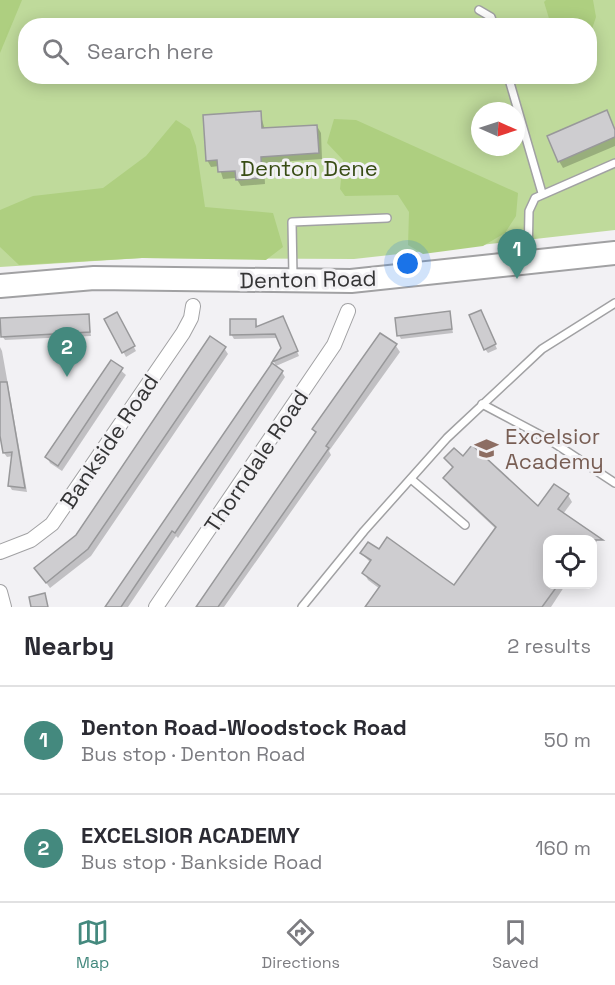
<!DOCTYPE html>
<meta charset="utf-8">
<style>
:root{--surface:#fff;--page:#f7f7f7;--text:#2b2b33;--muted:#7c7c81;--line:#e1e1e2;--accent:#44897e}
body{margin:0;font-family:"Space Grotesk",sans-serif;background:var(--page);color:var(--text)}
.controls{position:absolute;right:18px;bottom:18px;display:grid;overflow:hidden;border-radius:12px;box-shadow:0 3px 15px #0003}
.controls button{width:54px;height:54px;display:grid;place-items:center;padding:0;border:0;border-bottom:2px solid var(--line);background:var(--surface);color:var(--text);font:30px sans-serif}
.compass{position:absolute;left:471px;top:102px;width:54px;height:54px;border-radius:50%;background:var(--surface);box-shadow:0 3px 15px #0003;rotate:93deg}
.you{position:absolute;left:408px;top:264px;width:21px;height:21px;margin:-15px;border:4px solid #fff;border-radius:50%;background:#1a73e8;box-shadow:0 0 0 9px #1a73e833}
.badge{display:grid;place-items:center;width:39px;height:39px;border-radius:50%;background:var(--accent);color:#fff;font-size:20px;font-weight:700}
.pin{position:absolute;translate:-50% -50px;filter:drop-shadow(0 2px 3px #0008)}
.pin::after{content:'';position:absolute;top:32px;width:21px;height:18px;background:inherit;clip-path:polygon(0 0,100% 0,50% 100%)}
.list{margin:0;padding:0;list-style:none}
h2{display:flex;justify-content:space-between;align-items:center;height:78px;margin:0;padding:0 24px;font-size:26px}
h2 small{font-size:20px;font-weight:400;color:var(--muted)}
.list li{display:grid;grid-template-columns:39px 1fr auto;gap:18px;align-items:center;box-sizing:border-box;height:108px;padding:0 24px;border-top:2px solid var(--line)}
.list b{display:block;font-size:22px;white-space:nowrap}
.list p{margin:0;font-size:20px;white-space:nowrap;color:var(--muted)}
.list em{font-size:20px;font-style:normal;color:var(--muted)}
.icon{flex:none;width:33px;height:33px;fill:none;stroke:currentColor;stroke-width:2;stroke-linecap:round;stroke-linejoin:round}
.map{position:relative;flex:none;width:615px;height:607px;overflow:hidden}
.search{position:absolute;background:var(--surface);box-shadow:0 3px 15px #0003;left:18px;right:18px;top:18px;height:66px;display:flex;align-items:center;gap:15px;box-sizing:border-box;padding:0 21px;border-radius:24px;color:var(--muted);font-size:22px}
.sheet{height:294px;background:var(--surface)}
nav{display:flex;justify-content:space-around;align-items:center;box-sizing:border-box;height:84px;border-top:2px solid var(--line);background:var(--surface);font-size:16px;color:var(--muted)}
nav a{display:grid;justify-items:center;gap:3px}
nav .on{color:var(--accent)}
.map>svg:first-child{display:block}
.green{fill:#bfda9b;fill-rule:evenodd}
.forest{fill:#aecf80}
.shadow{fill:#0003}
.building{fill:#cecdd0;stroke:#98989a;stroke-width:1.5}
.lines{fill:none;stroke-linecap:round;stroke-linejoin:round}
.lane-casing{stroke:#a1a1a3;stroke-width:10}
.street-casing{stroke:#a1a1a3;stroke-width:16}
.primary-casing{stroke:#a1a1a3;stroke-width:26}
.lane{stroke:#fff;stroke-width:7}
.street{stroke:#fff;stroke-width:14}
.primary{stroke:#fff;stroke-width:22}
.labels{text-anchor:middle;stroke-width:6;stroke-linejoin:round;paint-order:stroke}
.park-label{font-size:22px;fill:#384c14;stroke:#f2f1f4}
.street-label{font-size:22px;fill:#353536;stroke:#f2f1f4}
.education-label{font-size:22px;fill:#785e54;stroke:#f2f1f4;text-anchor:start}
</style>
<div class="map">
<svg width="615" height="607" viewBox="0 0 615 607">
<rect width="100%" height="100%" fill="#f2f1f4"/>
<path class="green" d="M0 0H615V230L354 259 142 258 0 267ZM26 26H590V76H26ZM480 111H516V147H480Z"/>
<g class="forest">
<polygon points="0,0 22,0 0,53"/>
<polygon points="546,0 593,0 596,17 591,32 590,26 551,25 544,2"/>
<polygon points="334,119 356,120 518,193 516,216 505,233 483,246 423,254 408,245 409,212 398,195 345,196 340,189 343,160 327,143"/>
<polygon points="176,120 190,129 196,146 205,207 273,213 283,247 266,260 142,258 19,265 0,247 0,210 33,196 103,188 146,156"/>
</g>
<g class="shadow">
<polygon points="260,113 265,130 317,126 321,133 322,159 264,163 265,184 241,186 236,178 223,179 219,166 211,167 207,160"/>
<polygon points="615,130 615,146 563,168 559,161"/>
<polygon points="449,313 453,333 401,339 399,335"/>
<polygon points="116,314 136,351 126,357 106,319"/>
<polygon points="88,316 91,336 5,340 2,336"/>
<polygon points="483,316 497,349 488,353 485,349"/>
<polygon points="255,320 258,328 285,322 299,356 276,366 274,362 283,349 279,338 234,339 231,334"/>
<polygon points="380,335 396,346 400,352 329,451 331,455 224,607 197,607 316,434 314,429"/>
<polygon points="0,347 2,351 27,492 12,490 9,485 13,456 7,457 4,453 0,427"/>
<polygon points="224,348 228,354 91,556 50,588 40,574 77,536"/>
<polygon points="111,362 126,375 62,471 50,463 47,457"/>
<polygon points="282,372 285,377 178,538 176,536 128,607 107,607"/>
<polygon points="446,458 538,509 568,495 572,502 563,514 593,534 597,541 592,547 592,540 548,540 548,584 566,584 551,607 367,607 380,589 368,580 364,573 371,563 361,553 454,587 496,529 449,485 445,478 453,469"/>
</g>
<g class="building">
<polygon points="607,110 615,130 615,137 558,162 547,136"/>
<polygon points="261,111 262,128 317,125 319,153 261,157 262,178 236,180 235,171 218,172 217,160 206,161 203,115"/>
<polygon points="481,310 496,344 484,350 469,315"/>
<polygon points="450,311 452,329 397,336 395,318"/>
<polygon points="117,312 135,346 122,353 104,319"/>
<polygon points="89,314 90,332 1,337 0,318"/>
<polygon points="283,316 298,351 272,362 281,348 275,334 230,335 230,319 256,319 256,327"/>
<polygon points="380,333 397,344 326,446 329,448 218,607 196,607 316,432 312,429"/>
<polygon points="210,336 226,347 88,549 46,583 34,568 76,535"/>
<polygon points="111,360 123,368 58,466 45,457"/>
<polygon points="272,363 283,371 175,533 172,531 121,607 105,607"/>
<polygon points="0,382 7,382 25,488 8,486 12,452 3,453 0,436"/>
<polygon points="472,445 538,506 554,484 569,494 558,509 603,540 548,540 548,585 558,585 542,607 365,607 380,586 362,573 371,560 360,553 368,542 379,549 387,537 454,585 496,527 443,478 453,467 444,458 454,448 463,456"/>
<polygon points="45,593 48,607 31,607 29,597"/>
</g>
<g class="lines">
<defs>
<g id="lane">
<polyline points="479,10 491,17 494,26"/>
<polyline points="508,76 542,193"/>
<polyline points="528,260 529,211 535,198 615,163"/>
<polyline points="293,276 292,222 387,218"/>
<polyline points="482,404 548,439 615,483"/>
<polyline points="411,479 465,525"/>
<polyline points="302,607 364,531 447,438 542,349 615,303"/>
</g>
<g id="street">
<polyline points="0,552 31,540 52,524 183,333 191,318 193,306"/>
<polyline points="0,592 4,607"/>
<polyline points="156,607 334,345 348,311"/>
</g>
<polyline id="primary" points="0,286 94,278 351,281 615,253"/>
</defs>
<use href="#lane" class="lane-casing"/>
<use href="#street" class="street-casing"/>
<use href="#primary" class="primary-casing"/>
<use href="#lane" class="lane"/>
<use href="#street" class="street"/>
<use href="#primary" class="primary"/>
</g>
<defs>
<symbol id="school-bare" viewBox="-9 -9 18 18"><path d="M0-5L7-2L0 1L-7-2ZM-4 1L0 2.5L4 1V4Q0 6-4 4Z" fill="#8d6e63" stroke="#f2f1f4" stroke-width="2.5" paint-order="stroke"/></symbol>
</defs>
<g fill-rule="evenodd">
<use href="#school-bare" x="470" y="432" width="33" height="33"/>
</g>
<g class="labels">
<g class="park-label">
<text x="309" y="176">Denton Dene</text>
</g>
<g class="street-label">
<text transform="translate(308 279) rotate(-1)" y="8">Denton Road</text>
<text transform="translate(109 441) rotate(-56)" y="8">Bankside Road</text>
<text transform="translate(256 461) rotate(-56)" y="8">Thorndale Road</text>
</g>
<g class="education-label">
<text x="505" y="444">Excelsior<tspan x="505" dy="25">Academy</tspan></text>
</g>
</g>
</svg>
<div class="controls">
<button><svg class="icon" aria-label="locate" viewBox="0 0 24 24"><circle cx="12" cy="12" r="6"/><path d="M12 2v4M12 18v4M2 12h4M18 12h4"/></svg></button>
</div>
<svg class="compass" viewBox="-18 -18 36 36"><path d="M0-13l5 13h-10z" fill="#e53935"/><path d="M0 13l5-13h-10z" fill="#7c7c81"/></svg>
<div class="you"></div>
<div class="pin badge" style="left:517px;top:279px">1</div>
<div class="pin badge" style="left:67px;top:377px">2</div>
<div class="search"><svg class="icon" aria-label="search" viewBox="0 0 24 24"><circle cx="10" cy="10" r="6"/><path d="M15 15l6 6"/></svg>Search here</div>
</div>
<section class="sheet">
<h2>Nearby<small>2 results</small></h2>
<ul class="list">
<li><span class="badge">1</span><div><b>Denton Road-Woodstock Road</b><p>Bus stop · Denton Road</p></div><em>50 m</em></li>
<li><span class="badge">2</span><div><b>EXCELSIOR ACADEMY</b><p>Bus stop · Bankside Road</p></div><em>160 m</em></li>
</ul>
</section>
<nav>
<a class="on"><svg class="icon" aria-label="map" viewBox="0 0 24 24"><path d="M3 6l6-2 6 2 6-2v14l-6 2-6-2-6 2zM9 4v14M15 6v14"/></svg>Map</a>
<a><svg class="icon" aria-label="directions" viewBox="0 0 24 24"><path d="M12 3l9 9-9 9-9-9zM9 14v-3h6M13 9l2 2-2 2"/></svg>Directions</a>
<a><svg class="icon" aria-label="saved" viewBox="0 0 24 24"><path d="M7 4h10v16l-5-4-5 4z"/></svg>Saved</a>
</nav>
